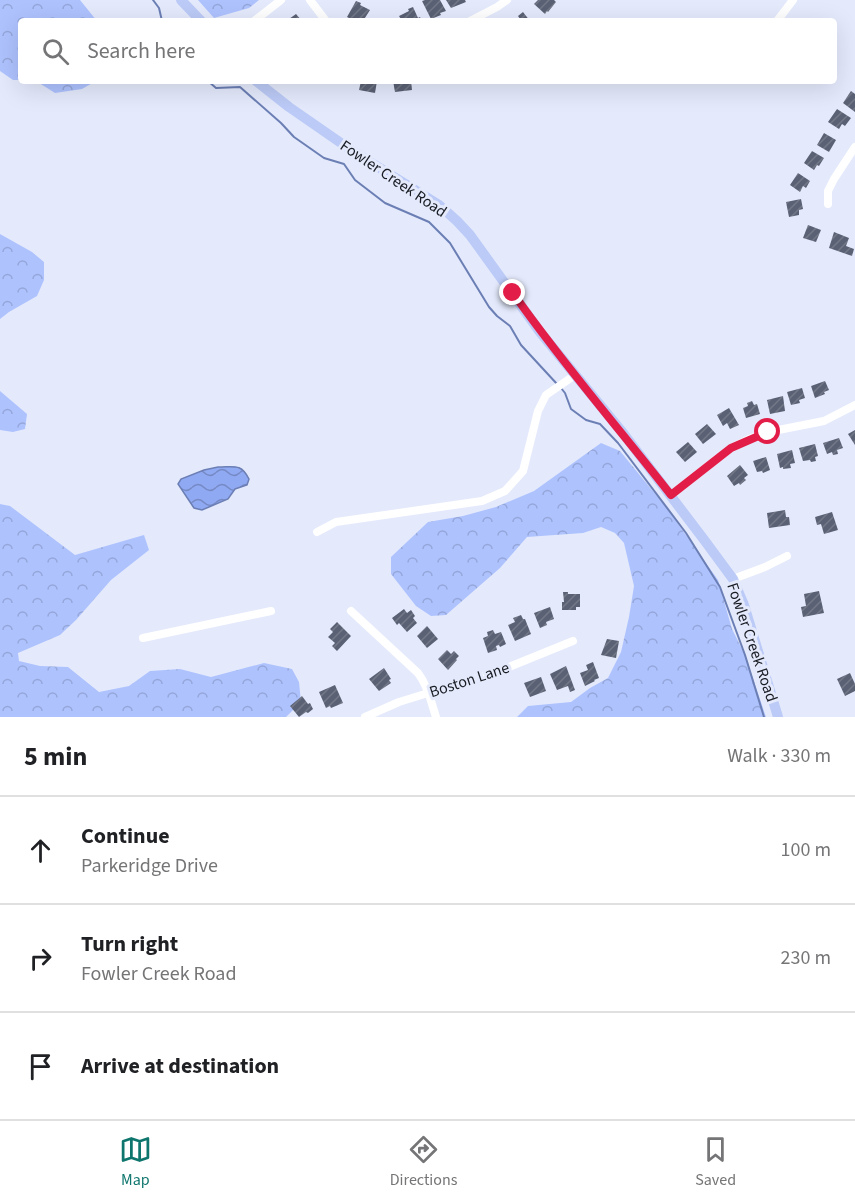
<!DOCTYPE html>
<meta charset="utf-8">
<style>
:root{--surface:#fff;--page:#f6f6f6;--text:#202124;--muted:#757577;--line:#e0e0e0;--accent:#0f766e}
body{margin:0;font-family:"Source Sans 3",sans-serif;background:var(--page);color:var(--text)}
.stop{position:absolute;width:18px;height:18px;margin:-14px;border:4px solid #e11d48;border-radius:50%;background:#fff}
.stop.end{background:#e11d48;border-color:#fff;box-shadow:0 2px 6px #0008}
.list{margin:0;padding:0;list-style:none}
h2{display:flex;justify-content:space-between;align-items:center;height:78px;margin:0;padding:0 24px;font-size:26px}
h2 small{font-size:20px;font-weight:400;color:var(--muted)}
.list li{display:grid;grid-template-columns:39px 1fr auto;gap:18px;align-items:center;box-sizing:border-box;height:108px;padding:0 24px;border-top:2px solid var(--line)}
.list b{display:block;font-size:22px;white-space:nowrap}
.list p{margin:0;font-size:20px;white-space:nowrap;color:var(--muted)}
.list em{font-size:20px;font-style:normal;color:var(--muted)}
.icon{flex:none;width:33px;height:33px;fill:none;stroke:currentColor;stroke-width:2;stroke-linecap:round;stroke-linejoin:round}
.map{position:relative;flex:none;width:855px;height:717px;overflow:hidden}
.search{position:absolute;background:var(--surface);box-shadow:0 6px 24px #0002;left:18px;right:18px;top:18px;height:66px;display:flex;align-items:center;gap:15px;box-sizing:border-box;padding:0 21px;border-radius:6px;color:var(--muted);font-size:22px}
.sheet{height:402px;background:var(--surface)}
nav{display:flex;justify-content:space-around;align-items:center;box-sizing:border-box;height:84px;border-top:2px solid var(--line);background:var(--surface);font-size:16px;color:var(--muted)}
nav a{display:grid;justify-items:center;gap:3px}
nav .on{color:var(--accent)}
.map>svg:first-child{display:block}
.forest{fill:url(#forest-crowns)}
.water{fill:url(#water-waves);stroke:#6c7fb5;stroke-width:1.5}
.lines{fill:none;stroke-linecap:round;stroke-linejoin:round}
.stream{stroke:#6c7fb5;stroke-width:2}
.building{fill:url(#building-hatch)}
.minor{stroke:#fff;stroke-width:8}
.major{stroke:#bbcaf6;stroke-width:10}
.route{stroke:#e11d48;stroke-width:8}
.labels{text-anchor:middle;stroke-width:6;stroke-linejoin:round;paint-order:stroke}
.street-label{font-size:16px;fill:#191c23;stroke:#e4eafc}
</style>
<div class="map">
<svg width="855" height="717" viewBox="0 0 855 717">
<defs>
<pattern id="forest-crowns" width="20" height="18" patternUnits="userSpaceOnUse" patternTransform="scale(1.5)"><rect width="20" height="18" fill="#aec2fe"/><path d="M2 6a3 3 0 1 1 6 0M12 15a3 3 0 1 1 6 0" fill="none" stroke="#95a6d9"/></pattern>
<pattern id="water-waves" width="16" height="10" patternUnits="userSpaceOnUse" patternTransform="scale(1.5)"><rect width="16" height="10" fill="#90a9f3"/><path d="M0 5q4-4 8 0t8 0" fill="none" stroke="#7589c4"/></pattern>
<pattern id="building-hatch" width="6" height="6" patternUnits="userSpaceOnUse" patternTransform="scale(1.5)"><rect width="6" height="6" fill="#5a6174"/><path d="M-1 1l2-2M0 6l6-6M5 7l2-2" fill="none" stroke="#727886"/></pattern>
</defs>
<rect width="100%" height="100%" fill="#e4eafc"/>
<g class="forest">
<polygon points="0,0 80,0 97,21 21,21 21,80 13,80 0,71"/>
<polygon points="198,0 259,0 249,8 214,18"/>
<polygon points="36,81 96,81 82,89 55,93"/>
<polygon points="0,234 32,252 44,262 44,280 37,296 9,312 0,319"/>
<polygon points="0,391 27,414 25,429 13,432 0,430"/>
<polygon points="601,443 620,451 666,507 718,580 732,629 745,655 766,717 517,717 528,706 571,702 590,688 608,678 621,652 629,617 634,586 624,543 615,533 601,527 583,533 527,537 500,568 446,615 431,616 416,606 391,574 391,557 428,522 463,516 496,507 534,491"/>
<polygon points="0,504 10,506 75,555 144,535 149,550 111,580 76,620 60,635 18,653 19,661 40,666 68,667 99,692 129,686 150,671 180,669 211,677 264,663 292,669 299,682 301,702 286,717 0,717"/>
</g>
<path class="water" d="M218 467C234 467 241 463 249 479L247 485 235 489 228 499 202 510 194 508 178 484 181 479 204 470Z"/>
<g class="lines">
<g class="stream">
<polyline points="153,0 159,8 162,21"/>
<polyline points="208,81 216,88 240,87 281,123 294,137 324,158 344,164 355,180 385,203 429,222 450,243 489,307 497,316 510,326 521,345 557,384"/>
<polyline points="561,388 565,393 571,409 586,420 600,424 618,443 686,533 720,587 745,655 764,717"/>
</g>
</g>
<g class="building">
<polygon points="425,0 440,0 446,11 440,13 441,15 431,19 422,1"/>
<polygon points="446,0 465,0 466,2 451,8"/>
<polygon points="538,0 554,0 556,2 548,12 547,11 545,14 534,4"/>
<polygon points="356,1 361,3 360,5 370,10 363,21 355,21 347,17"/>
<polygon points="413,7 418,18 420,17 422,21 402,21 399,16 409,11 408,9"/>
<polygon points="523,12 530,21 518,21 520,19 518,16"/>
<polygon points="296,14 302,21 291,21 289,19"/>
<polygon points="361,81 377,81 375,93 359,90"/>
<polygon points="393,81 411,81 412,90 395,92"/>
<polygon points="851,91 855,94 855,112 843,103"/>
<polygon points="837,109 851,118 845,126 842,124 839,129 828,122"/>
<polygon points="824,133 836,140 829,152 817,145"/>
<polygon points="812,151 824,158 819,166 817,165 814,170 804,163"/>
<polygon points="798,173 810,181 806,188 803,186 800,192 790,185"/>
<polygon points="801,199 803,209 799,210 799,215 789,217 786,202"/>
<polygon points="808,225 821,230 816,242 803,238"/>
<polygon points="834,232 849,238 846,246 854,249 852,256 829,248"/>
<polygon points="825,381 829,390 824,392 825,394 815,398 811,386"/>
<polygon points="802,388 805,398 799,400 800,403 791,405 787,392"/>
<polygon points="783,396 785,411 770,414 767,400"/>
<polygon points="752,401 754,405 757,404 760,414 746,418 743,408 748,406 747,403"/>
<polygon points="729,408 739,425 730,429 727,423 723,426 717,415"/>
<polygon points="707,424 716,434 703,444 695,434"/>
<polygon points="855,430 855,445 848,434"/>
<polygon points="839,438 843,448 837,450 838,454 833,455 832,452 827,454 823,443"/>
<polygon points="688,442 697,452 685,462 676,452"/>
<polygon points="815,444 818,456 815,457 816,461 811,462 810,460 803,461 799,448"/>
<polygon points="792,450 795,463 790,464 791,468 783,469 783,467 780,468 777,454"/>
<polygon points="766,457 770,470 763,473 762,471 757,472 753,461"/>
<polygon points="740,465 748,475 744,478 746,480 740,485 739,483 734,486 727,476"/>
<polygon points="785,510 786,517 789,517 790,525 769,528 767,513"/>
<polygon points="832,512 838,530 824,534 821,524 817,525 815,517"/>
<polygon points="819,591 824,613 803,617 801,607 806,606 804,594"/>
<polygon points="563,592 568,592 568,594 580,594 580,607 576,607 576,610 562,610 562,602 564,602"/>
<polygon points="550,607 554,619 546,622 547,625 540,628 534,613"/>
<polygon points="404,609 407,613 411,610 415,616 413,618 417,623 407,632 399,623 397,625 392,618"/>
<polygon points="521,615 523,619 525,619 531,634 515,641 508,625 515,622 513,618"/>
<polygon points="337,622 351,636 337,651 332,646 335,643 328,637 333,632 330,629"/>
<polygon points="427,626 438,639 427,648 417,636"/>
<polygon points="493,630 495,634 501,632 506,644 500,647 499,645 496,646 497,650 488,653 483,638 488,636 487,632"/>
<polygon points="607,639 619,641 616,658 601,655"/>
<polygon points="447,650 451,654 454,651 459,656 456,659 457,660 448,670 438,659"/>
<polygon points="593,662 599,678 594,680 595,681 585,686 580,673 588,670 586,665"/>
<polygon points="566,666 575,690 570,692 568,686 557,690 550,674"/>
<polygon points="384,668 391,679 389,680 391,683 379,691 369,679"/>
<polygon points="850,673 855,684 855,691 845,696 837,679"/>
<polygon points="541,677 546,691 530,697 524,683"/>
<polygon points="335,685 343,703 331,708 330,706 326,708 319,692"/>
<polygon points="302,696 308,704 310,703 313,709 308,713 306,712 299,717 290,706"/>
</g>
<g class="lines">
<g class="minor">
<polyline points="310,0 326,21"/>
<polyline points="254,21 281,0"/>
<polyline points="470,21 497,7 507,0"/>
<polyline points="777,21 793,0"/>
<polyline points="828,204 828,191 834,179 855,147"/>
<polyline points="671,495 731,448 749,439 768,432 824,421 855,405"/>
<polyline points="317,532 336,522 482,501 505,491 523,471 538,411 546,395 575,375"/>
<polyline points="733,579 765,567 787,556"/>
<path d="M351 611 418 673C428 686 431 702 436 717"/>
<polyline points="143,638 271,611"/>
<polyline points="365,717 399,702 499,671 573,641"/>
</g>
<g class="major">
<polyline points="181,0 201,21"/>
<polyline points="256,81 289,107 354,152 439,205 457,221 470,235 540,332 623,433 705,541 733,579 744,605 778,717"/>
</g>
</g>
<g class="lines">
<path class="route" d="M513 293C562 363 618 427 671 495L731 448 768 432"/>
</g>
<g class="labels">
<g class="street-label">
<text transform="translate(394 178) rotate(34)" y="6">Fowler Creek Road</text>
<text transform="translate(753 642) rotate(71)" y="6">Fowler Creek Road</text>
<text transform="translate(469 679) rotate(-18)" y="6">Boston Lane</text>
</g>
</g>
</svg>
<div class="stop" style="left:768px;top:432px"></div>
<div class="stop end" style="left:513px;top:293px"></div>
<div class="search"><svg class="icon" aria-label="search" viewBox="0 0 24 24"><circle cx="10" cy="10" r="6"/><path d="M15 15l6 6"/></svg>Search here</div>
</div>
<section class="sheet">
<h2>5 min<small>Walk · 330 m</small></h2>
<ul class="list">
<li><svg class="icon" aria-label="ahead" viewBox="0 0 24 24"><path d="M12 20V5M6 11l6-6 6 6"/></svg><div><b>Continue</b><p>Parkeridge Drive</p></div><em>100 m</em></li>
<li><svg class="icon" aria-label="right" viewBox="0 0 24 24"><path d="M7 20v-9h11M14 6l5 5-5 5"/></svg><div><b>Turn right</b><p>Fowler Creek Road</p></div><em>230 m</em></li>
<li><svg class="icon" aria-label="arrive" viewBox="0 0 24 24"><path d="M6 21V4h12l-3 4 3 4H6"/></svg><div><b>Arrive at destination</b></div></li>
</ul>
</section>
<nav>
<a class="on"><svg class="icon" aria-label="map" viewBox="0 0 24 24"><path d="M3 6l6-2 6 2 6-2v14l-6 2-6-2-6 2zM9 4v14M15 6v14"/></svg>Map</a>
<a><svg class="icon" aria-label="directions" viewBox="0 0 24 24"><path d="M12 3l9 9-9 9-9-9zM9 14v-3h6M13 9l2 2-2 2"/></svg>Directions</a>
<a><svg class="icon" aria-label="saved" viewBox="0 0 24 24"><path d="M7 4h10v16l-5-4-5 4z"/></svg>Saved</a>
</nav>
